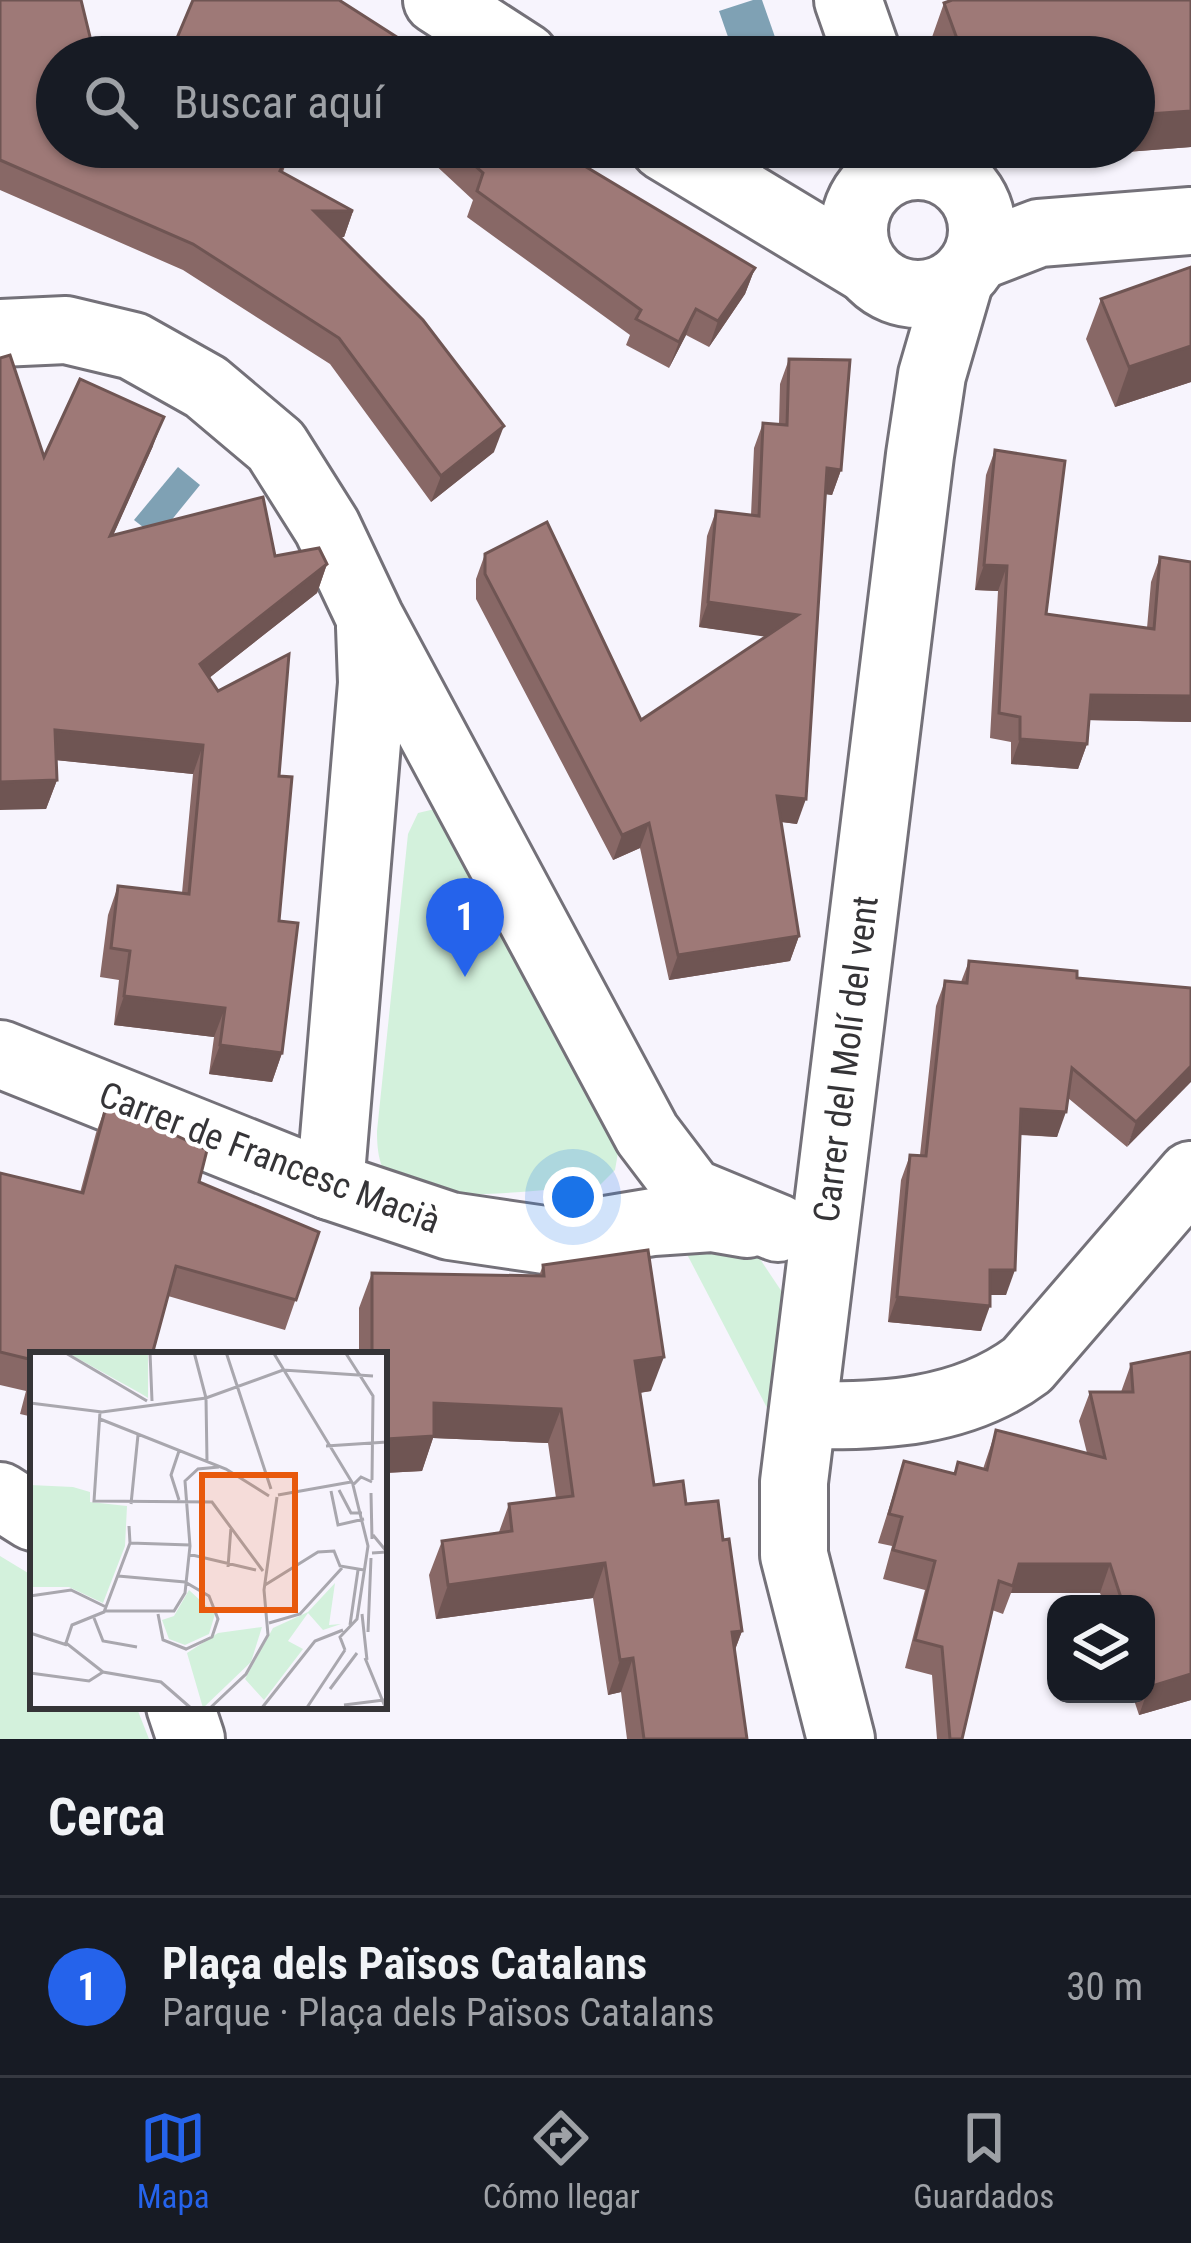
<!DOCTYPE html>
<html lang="es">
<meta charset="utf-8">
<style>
:root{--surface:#171b24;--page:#20242c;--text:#f1f3f6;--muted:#9ea1a6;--line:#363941;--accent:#2563eb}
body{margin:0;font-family:"Roboto Condensed",sans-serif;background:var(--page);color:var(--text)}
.controls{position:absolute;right:36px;bottom:36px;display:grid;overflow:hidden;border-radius:24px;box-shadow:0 3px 9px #0004}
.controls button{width:108px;height:108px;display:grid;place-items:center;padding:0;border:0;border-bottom:3px solid var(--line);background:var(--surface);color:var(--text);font:60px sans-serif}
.you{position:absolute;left:573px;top:1197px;width:42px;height:42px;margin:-30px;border:9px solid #fff;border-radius:50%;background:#1a73e8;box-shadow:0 0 0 18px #1a73e833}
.badge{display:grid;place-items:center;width:78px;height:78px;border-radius:50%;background:var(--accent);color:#fff;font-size:39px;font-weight:700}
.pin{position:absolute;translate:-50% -99px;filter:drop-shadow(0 3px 6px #0008)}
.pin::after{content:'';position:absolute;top:63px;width:42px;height:36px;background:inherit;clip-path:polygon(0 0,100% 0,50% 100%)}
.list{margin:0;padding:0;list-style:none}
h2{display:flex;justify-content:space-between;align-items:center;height:156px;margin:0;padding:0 48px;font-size:51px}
h2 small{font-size:39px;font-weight:400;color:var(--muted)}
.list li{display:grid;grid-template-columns:78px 1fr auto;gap:36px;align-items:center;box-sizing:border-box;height:180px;padding:0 48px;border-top:3px solid var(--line)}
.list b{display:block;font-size:45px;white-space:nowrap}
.list p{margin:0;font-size:39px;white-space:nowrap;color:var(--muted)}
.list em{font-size:39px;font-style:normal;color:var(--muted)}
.icon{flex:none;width:66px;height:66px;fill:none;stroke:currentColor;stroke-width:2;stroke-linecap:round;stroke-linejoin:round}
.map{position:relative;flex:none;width:1191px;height:1739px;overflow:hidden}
.search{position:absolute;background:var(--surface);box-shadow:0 3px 9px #0004;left:36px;right:36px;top:36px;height:132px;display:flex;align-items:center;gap:30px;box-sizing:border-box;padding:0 42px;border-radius:66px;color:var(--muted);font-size:45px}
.sheet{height:336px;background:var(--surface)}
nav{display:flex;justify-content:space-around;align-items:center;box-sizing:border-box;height:168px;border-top:3px solid var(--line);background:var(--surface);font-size:33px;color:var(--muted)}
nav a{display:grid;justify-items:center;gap:6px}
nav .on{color:var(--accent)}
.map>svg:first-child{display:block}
.green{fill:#d3f1dc}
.water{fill:#7fa1b4}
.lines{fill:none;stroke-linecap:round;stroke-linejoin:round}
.street-casing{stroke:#747179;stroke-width:72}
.street{stroke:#fff;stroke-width:66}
.wall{fill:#886866}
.shaded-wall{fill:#6f5553}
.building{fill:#9e7977;stroke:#6f5553;stroke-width:3}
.labels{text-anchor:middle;stroke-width:9;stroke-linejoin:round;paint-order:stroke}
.street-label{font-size:36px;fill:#353437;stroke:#fff}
.inset-road{fill:none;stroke:#a9a7ae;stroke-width:3}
.view{fill:#e8590c;fill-opacity:0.15;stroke:#e8590c;stroke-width:6}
.inset-edge{fill:none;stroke:#353437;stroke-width:6}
</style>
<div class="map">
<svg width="1191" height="1739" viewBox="0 0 1191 1739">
<rect width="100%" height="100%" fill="#f7f4fd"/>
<g class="green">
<path d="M439 808 619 1147 615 1170 598 1187C549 1187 446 1204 402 1187 379 1178 377 1151 377 1131L408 834 418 813Z"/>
<polygon points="678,1237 754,1250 786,1298 777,1427"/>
<polygon points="0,1556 33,1576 33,1706 136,1706 149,1739 0,1739"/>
</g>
<g class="water">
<polygon points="753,0 762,0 782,57 735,57 719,11"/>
<polygon points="178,467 200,485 157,538 134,520"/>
</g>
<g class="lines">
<defs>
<g id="street">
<polyline points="437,0 525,57"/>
<polyline points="848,0 868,57"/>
<polyline points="664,147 866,269"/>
<circle cx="918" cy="230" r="64"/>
<polyline points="977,257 1039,233 1191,221"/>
<polyline points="0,333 66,330 133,346 206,387 276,446 327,527 370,618 647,1134 691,1192 778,1228"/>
<polyline points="0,1054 330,1186 450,1226 545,1240 653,1222 712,1218 747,1224"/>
<polyline points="330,1186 372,683 370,627"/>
<path d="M803 1415C881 1417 963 1413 1027 1365L1191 1175"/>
<polyline points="0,1496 33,1517"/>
<polyline points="180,1706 191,1739"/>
<polyline points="841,1739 794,1555 794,1482 920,455 932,375 960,279"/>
</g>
</defs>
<use href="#street" class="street-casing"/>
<use href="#street" class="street"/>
</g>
<g class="wall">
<polygon points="0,0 57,147 296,147 290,158 288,157 283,172 353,211 344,237 340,237 494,452 431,502 330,364 183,270 0,190"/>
<polygon points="952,0 1191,0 1191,147 1074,156 1027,147 1134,147 1134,57 937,57 931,40 944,3"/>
<polygon points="370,147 387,147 381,155"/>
<polygon points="416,147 579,147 581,148 576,161 755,268 745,294 709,347 686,335 669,368 626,345 630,335 467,217 473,200"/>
<polygon points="1191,267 1191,382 1115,407 1086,339 1101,299"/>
<polygon points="789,359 841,470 832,495 825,494 797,824 781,822 799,936 790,961 669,980 640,848 613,860 476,599 476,579 485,554 641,720 766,636 699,627 707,536 716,511 751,515 754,448 763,423 779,424 780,384"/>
<polygon points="153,446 113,535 327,564 317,593 209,678 279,776 279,921 282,1053 272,1082 209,1074 214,1037 114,1025 119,980 100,977 108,915 118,886 182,893 193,774 56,760 57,780 46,809 44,457"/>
<polygon points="995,450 1046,614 1147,628 1151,582 1160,557 1191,722 1089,720 1087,744 1078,769 1011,764 1011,742 990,738 998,591 975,590 986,475"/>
<polygon points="969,961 1077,978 1191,988 1127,1147 1068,1098 1057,1137 1020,1135 1006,1295 990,1295 981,1331 888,1322 901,1180 910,1155 920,1155 936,1006 945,981 961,982"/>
<polygon points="107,1103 199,1182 319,1232 285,1330 168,1296 33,1355 33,1417 20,1414 26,1391 0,1385 0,1173 80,1193 96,1133"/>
<polygon points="543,1265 651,1391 640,1393 654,1485 686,1504 723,1540 742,1631 735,1650 747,1739 627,1739 621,1692 608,1695 593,1598 436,1619 429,1575 442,1541 499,1532 509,1504 556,1498 548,1443 433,1438 422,1471 384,1473 384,1355 359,1355 359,1308 372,1273 539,1276"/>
<polygon points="1191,1352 1191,1700 1139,1715 1132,1694 1146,1694 1146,1604 1104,1604 1100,1593 1011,1593 1003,1614 992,1610 962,1739 937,1739 932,1675 905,1668 925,1590 883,1579 892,1546 878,1543 904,1461 954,1473 958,1462 983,1469 996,1430 1087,1453 1079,1421 1090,1392 1121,1392 1131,1364"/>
</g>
<g class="shaded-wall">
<polygon points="1191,111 1191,147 1074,156 1077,147 1134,147 1134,115"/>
<polygon points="314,211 353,211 344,237 304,237"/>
<polygon points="755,268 745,294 709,347 718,321"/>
<polygon points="696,309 686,335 669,368 679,342"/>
<polygon points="1191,346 1191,382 1115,407 1129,367"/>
<polygon points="164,417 153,446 100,565 110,536"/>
<polygon points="504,426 494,452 431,502 441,476"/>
<polygon points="827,468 841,470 832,495 818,493"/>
<polygon points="327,564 317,593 190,693 200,664"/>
<polygon points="984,565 1007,566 998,591 975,590"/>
<polygon points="708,602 798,615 789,640 699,627"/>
<polygon points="1091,695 1191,696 1191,722 1082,720"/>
<polygon points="55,730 203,745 193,774 45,759"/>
<polygon points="1020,739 1087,744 1078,769 1011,764"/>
<polygon points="57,780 46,809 0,810 0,782"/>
<polygon points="777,796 806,799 797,824 768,820"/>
<polygon points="649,823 640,848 613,860 622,835"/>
<polygon points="799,936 790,961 669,980 678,955"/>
<polygon points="124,996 225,1008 214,1037 114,1025"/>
<polygon points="220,1045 282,1053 272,1082 209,1074"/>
<polygon points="1191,1066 1191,1082 1127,1147 1136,1122"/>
<polygon points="1021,1109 1066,1112 1057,1137 1012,1134"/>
<polygon points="990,1270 1015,1270 1006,1295 981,1295"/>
<polygon points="897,1297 990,1306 981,1331 888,1322"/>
<polygon points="664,1357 651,1391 623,1395 635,1361"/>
<polygon points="434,1403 561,1409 548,1443 433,1438 422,1471 384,1473 384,1445 386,1439"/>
<polygon points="605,1563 593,1598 436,1619 448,1585"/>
<polygon points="1019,1564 1110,1564 1100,1593 1011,1593"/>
<polygon points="742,1631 729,1665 732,1632"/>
<polygon points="633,1658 621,1692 608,1695 620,1660"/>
<polygon points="1191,1674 1191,1700 1139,1715 1149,1687"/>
</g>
<g class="building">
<polygon points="0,0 81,0 92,45 151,57 57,57 57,147 290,147 291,149 280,171 353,211 314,211 423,320 504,426 441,476 339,338 193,244 0,160"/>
<polygon points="193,0 339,0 428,57 169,57"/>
<polygon points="952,0 1191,0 1191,111 1134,115 1134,57 970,57 956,36 944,3"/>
<polygon points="454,147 579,147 581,148 573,159 755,268 718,321 696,309 679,342 636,319 641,310 477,191 483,173"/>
<polygon points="1191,267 1191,346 1129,367 1101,299"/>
<polygon points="10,355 44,457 80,379 164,417 110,536 263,497 275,556 319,548 327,564 200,664 218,691 289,654 279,776 292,777 279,921 298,923 282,1053 220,1045 225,1008 124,996 130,951 111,948 118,886 189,894 203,745 55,730 57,780 0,782 0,358"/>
<polygon points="789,359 850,360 841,470 827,468 806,799 777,796 799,936 678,955 649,823 622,835 485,574 485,554 547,522 641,720 798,615 708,602 716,511 759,516 763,423 787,425"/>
<polygon points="995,450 1065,461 1046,614 1154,629 1160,557 1191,562 1191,696 1091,695 1087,744 1020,739 1020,717 999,713 1007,566 984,565"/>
<polygon points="969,961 1077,971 1077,978 1191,988 1191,1066 1136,1122 1072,1068 1066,1112 1021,1109 1015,1270 990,1270 990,1306 897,1297 910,1155 926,1156 945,981 967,983"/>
<polygon points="107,1103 207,1150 199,1182 319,1232 296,1300 176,1266 152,1355 33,1355 33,1360 0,1352 0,1173 83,1193"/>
<polygon points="648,1250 664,1357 635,1361 654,1485 683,1481 686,1504 718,1501 723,1540 729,1539 742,1631 732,1632 747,1739 644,1739 633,1658 620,1660 605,1563 448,1585 442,1541 512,1531 509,1504 573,1496 561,1409 434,1403 434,1436 386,1439 384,1355 372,1355 372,1273 544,1276 543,1265"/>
<polygon points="1191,1352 1191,1674 1149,1687 1146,1677 1146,1604 1123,1604 1110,1564 1019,1564 1013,1586 999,1581 962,1739 950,1739 942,1647 915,1640 935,1561 893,1550 902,1517 889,1514 904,1461 955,1474 958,1462 987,1470 996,1430 1105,1458 1090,1392 1133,1392 1131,1364"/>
</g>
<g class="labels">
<g class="street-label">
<text transform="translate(845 1059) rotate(-83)" y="13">Carrer del Molí del vent</text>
<text transform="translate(270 1157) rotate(21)" y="13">Carrer de Francesc Macià</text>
</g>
</g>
<g transform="translate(30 1352)">
<rect width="357" height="357" fill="#f7f4fd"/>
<path d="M36 0H118V46L110 41ZM0 133 43 135 60 140V150L97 154 95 194 73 251 39 235H0ZM305 231 299 273 311 272 293 278 278 261 258 289 273 297 234 348 215 327 243 276 278 260ZM159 238 185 262 179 282 155 293 139 287 132 268 144 264ZM232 275 221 310 173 356 157 301 188 281Z" fill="#d3f1dc"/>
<path class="inset-road" d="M34 0 117 49M120 0 122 49M164 0 176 46 177 109M196 0 241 137M243 0 323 132M315 0 343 44 342 128M0 51 72 60 176 46 253 18 343 24M70 60 64 149 182 150 233 219M70 67 196 117 239 144M296 94 357 90M309 138 321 161H332M301 139 308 173 334 167M341 141 342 187M248 143 321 130M149 148 141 123 149 99M101 152 108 83M99 174 100 191 74 260 42 273 36 291 73 320 131 330 162 357M100 191 160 193M342 201 357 200 343 183M158 202 226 218M198 215 201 175M88 224 155 230 179 244 188 267 182 285 156 297 133 288 128 262M235 233 288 200 304 199 310 214 334 218M0 244 41 238 76 255M75 259H144L155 241 160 194 155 129 168 117 189 115M332 262 337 308M64 266 73 289 107 295M239 271 270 262 312 216M320 273 328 218M338 280 341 206M0 281 37 293M315 298 310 285 327 267 338 194 323 133 331 125 342 130M335 306 356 357M0 321 59 329 73 320M300 337 327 301M314 353 354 348M179 357 216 322 238 283 234 238 247 145M231 357 285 289 313 278M276 357 315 298"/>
<path class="view" d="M172 123H265V258H172Z"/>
<rect width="357" height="357" class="inset-edge"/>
</g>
</svg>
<div class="controls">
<button><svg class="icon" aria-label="layers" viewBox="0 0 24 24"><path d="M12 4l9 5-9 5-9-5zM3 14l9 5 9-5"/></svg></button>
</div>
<div class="you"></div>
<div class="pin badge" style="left:465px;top:977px">1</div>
<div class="search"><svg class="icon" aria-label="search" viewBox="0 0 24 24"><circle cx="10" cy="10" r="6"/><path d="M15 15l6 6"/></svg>Buscar aquí</div>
</div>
<section class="sheet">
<h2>Cerca<small></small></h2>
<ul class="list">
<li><span class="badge">1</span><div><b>Plaça dels Països Catalans</b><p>Parque · Plaça dels Països Catalans</p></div><em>30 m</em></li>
</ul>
</section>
<nav>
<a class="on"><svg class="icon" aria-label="map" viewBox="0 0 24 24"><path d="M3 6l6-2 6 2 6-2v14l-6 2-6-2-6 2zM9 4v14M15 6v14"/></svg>Mapa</a>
<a><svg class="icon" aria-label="directions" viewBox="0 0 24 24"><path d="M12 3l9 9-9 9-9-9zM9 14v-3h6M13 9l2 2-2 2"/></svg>Cómo llegar</a>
<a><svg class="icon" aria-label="saved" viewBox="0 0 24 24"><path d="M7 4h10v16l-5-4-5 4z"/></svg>Guardados</a>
</nav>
